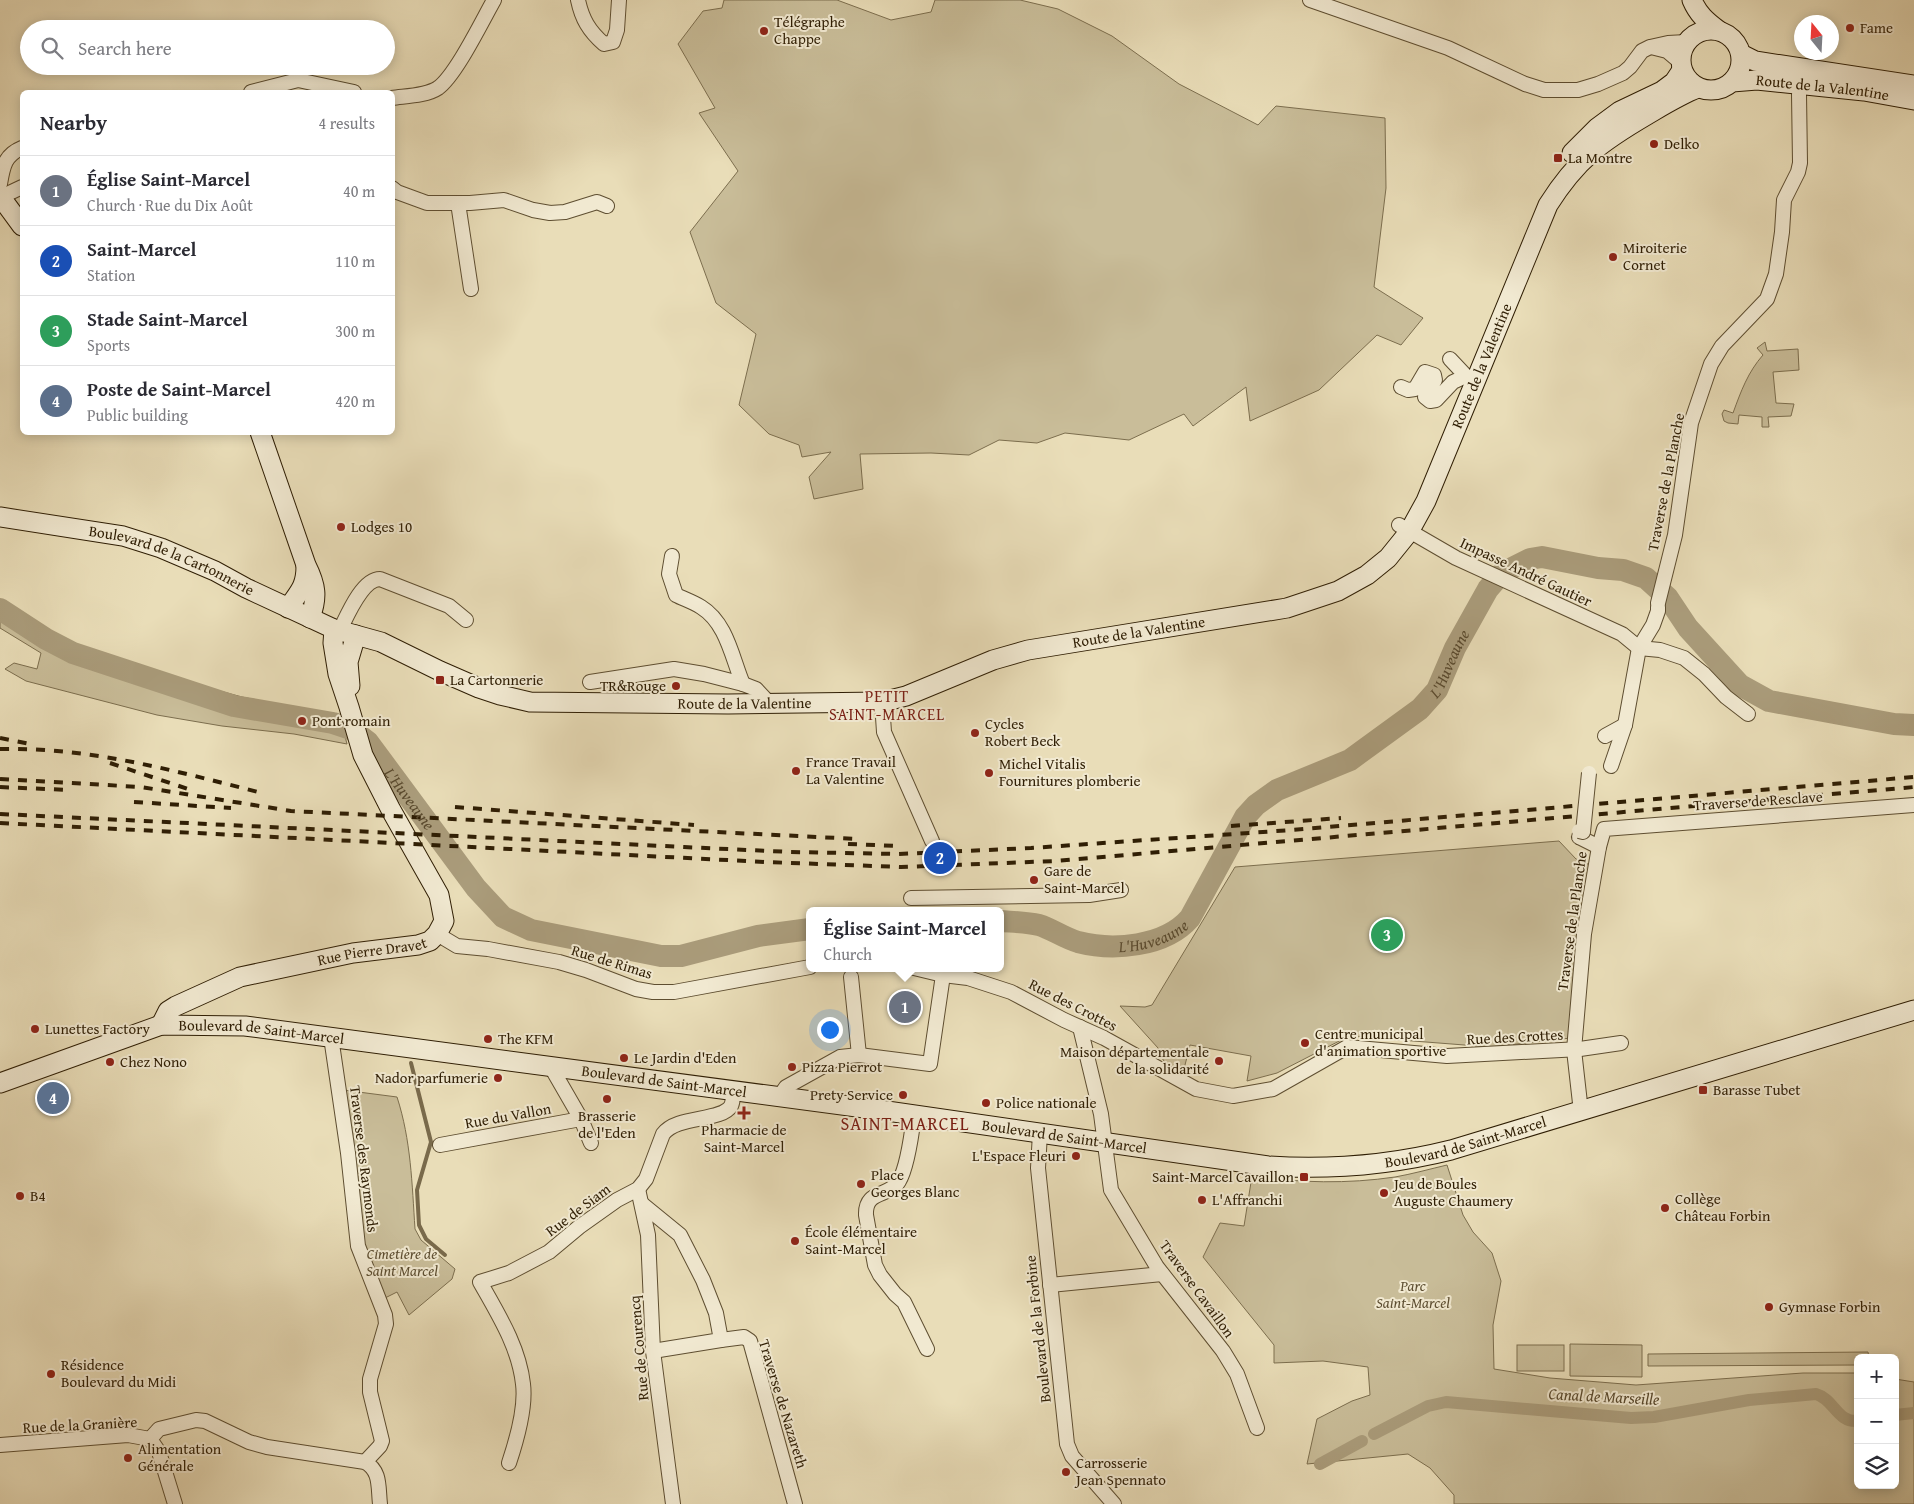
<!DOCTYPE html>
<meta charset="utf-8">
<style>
:root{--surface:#fff;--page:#f2f2f3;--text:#2b2b33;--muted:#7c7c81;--line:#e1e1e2;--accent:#0f766e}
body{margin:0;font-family:"Gentium Book Plus",serif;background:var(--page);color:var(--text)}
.controls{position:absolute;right:15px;bottom:15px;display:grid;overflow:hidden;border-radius:8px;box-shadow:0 2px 12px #0003}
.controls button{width:45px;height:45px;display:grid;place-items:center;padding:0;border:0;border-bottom:1px solid var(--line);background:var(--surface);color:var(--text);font:25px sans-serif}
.compass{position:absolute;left:1794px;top:15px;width:45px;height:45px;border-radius:50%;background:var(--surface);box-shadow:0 2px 12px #0003;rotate:342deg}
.you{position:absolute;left:829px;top:1029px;width:18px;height:18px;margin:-12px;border:4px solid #fff;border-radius:50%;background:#1a73e8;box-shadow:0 0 0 8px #1a73e833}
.badge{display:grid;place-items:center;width:32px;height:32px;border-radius:50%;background:var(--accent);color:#fff;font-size:16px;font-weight:700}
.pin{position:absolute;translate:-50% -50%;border:2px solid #fff;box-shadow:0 1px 5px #0006}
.popup{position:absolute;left:806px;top:907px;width:198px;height:65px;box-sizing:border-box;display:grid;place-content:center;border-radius:8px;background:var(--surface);filter:drop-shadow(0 1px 4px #0005);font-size:16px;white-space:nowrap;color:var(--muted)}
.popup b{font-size:19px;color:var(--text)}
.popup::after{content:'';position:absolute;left:50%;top:100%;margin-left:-10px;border:10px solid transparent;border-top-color:var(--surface)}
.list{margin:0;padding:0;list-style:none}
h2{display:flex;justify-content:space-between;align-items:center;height:65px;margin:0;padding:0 20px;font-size:21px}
h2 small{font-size:16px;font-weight:400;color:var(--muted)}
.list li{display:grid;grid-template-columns:32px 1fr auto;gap:15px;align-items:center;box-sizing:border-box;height:70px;padding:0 20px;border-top:1px solid var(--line)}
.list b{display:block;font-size:19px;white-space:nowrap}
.list p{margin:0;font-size:16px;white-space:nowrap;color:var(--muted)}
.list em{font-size:16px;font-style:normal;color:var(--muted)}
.icon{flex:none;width:28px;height:28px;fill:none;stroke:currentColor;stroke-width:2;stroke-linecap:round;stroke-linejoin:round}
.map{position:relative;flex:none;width:1914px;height:1504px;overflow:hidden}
.search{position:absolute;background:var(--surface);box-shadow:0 2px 12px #0003;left:20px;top:20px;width:375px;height:55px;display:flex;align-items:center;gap:12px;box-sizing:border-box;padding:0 18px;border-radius:28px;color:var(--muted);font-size:19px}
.panel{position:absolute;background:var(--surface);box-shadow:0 2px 12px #0003;left:20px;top:90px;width:375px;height:345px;border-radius:8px}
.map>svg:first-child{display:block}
.green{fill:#c9bd99;stroke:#7c6e4e}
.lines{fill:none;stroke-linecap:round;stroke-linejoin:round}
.stream{stroke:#796a4b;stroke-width:4}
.canal{stroke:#aa9c7b;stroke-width:12}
.river{stroke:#aa9c7b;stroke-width:22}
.street-casing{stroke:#5e4e31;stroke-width:16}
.secondary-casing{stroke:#2f1e04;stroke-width:21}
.street{stroke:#f1e9d1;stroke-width:14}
.secondary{stroke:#f1e9d1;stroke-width:19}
.rail{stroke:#2f1e04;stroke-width:4;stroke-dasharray:9 9;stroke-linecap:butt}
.street-bridge-casing{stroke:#5e4e31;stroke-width:16;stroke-linecap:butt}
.street-bridge{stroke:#f1e9d1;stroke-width:14}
.poi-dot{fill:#8f2418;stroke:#f1e9d1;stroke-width:2}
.labels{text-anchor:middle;stroke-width:4;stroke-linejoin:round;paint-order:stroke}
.poi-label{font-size:15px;fill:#2f1e04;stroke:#f1e9d1;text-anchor:start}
.street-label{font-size:15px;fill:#2f1e04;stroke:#f1e9d1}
.park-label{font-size:15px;font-style:italic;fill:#5d4e31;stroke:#f1e9d1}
.water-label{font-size:16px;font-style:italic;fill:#5a4a2e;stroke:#f1e9d1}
.neighbourhood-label{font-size:16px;letter-spacing:1px;fill:#7a1f14;stroke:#f1e9d1}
.quarter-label{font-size:18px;letter-spacing:1px;fill:#7a1f14;stroke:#f1e9d1}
</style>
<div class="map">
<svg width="1914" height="1504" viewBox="0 0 1914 1504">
<rect width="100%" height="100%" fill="#e9ddb8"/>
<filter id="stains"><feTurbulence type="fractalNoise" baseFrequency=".004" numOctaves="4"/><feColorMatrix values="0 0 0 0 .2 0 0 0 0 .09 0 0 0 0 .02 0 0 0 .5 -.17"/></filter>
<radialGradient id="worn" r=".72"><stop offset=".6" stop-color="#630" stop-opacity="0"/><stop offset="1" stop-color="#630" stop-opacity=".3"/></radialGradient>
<g class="green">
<polygon points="724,0 837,0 891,20 931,12 935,0 1020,0 1058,9 1112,36 1179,84 1258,125 1276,106 1385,118 1386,188 1374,287 1423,318 1401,345 1377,335 1319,390 1250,421 1246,387 1193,426 1184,414 1129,440 1065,433 1037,443 999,440 969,455 931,453 860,454 863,489 814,499 809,477 831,452 802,457 799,445 769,434 739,405 756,334 716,303 690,232 738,171 699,113 715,108 678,44 703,11 722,8"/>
<path d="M1765 342 1767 351 1798 349 1799 370 1773 372 1776 403 1794 404 1791 416 1768 417 1769 427H1762V417L1739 415 1738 424 1728 423 1724 421 1722 414 1724 410 1733 413C1741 391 1748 372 1763 355L1757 348Z"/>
<polygon points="0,614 47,644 242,697 340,717 347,744 294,734 222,726 157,715 26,681 5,669 14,663 37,669 41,653 0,628"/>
<path d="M1559 841 1576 859 1590 865 1571 1038 1490 1047 1349 1036 1277 1073 1247 1081 1251 1056 1190 1045 1183 1073C1170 1070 1161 1061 1158 1048L1120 1006 1145 1007 1152 1005 1235 867Z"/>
<path d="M343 1090 397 1097C411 1140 412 1184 415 1229L421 1240 455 1269 452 1279 409 1315 397 1292 383 1299 363 1248Z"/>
<path d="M1447 1165 1463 1215 1473 1232 1492 1253 1501 1281 1493 1325 1494 1369 1550 1378 1636 1385 1803 1373H1858V1485H1895V1379L1914 1382V1504H1454V1495L1430 1468 1408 1454 1307 1464 1317 1419 1352 1401 1370 1395 1368 1367 1323 1361 1274 1363V1345L1203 1257 1220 1223 1244 1226 1252 1176C1299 1183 1348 1184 1395 1177 1412 1174 1430 1169 1447 1165Z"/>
<polygon points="1570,1344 1642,1345 1642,1377 1570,1376"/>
<rect x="1517" y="1345" width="47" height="26"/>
<polygon points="1868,1352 1869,1358 1858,1358 1858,1365 1648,1366 1648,1354"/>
</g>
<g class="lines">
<polyline class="stream" points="411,1063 431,1142 417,1190 419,1225 426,1239 445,1255"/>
<g class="canal">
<polyline points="1895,1415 1914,1413"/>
<path d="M1374 1434 1428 1406 1446 1402 1631 1418 1654 1417 1749 1400 1816 1394C1834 1399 1837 1423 1858 1421"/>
<polyline points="1320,1464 1362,1441"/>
</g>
<g class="river">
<path id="s1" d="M0 609 46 639 73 653 234 706 333 723 351 729 368 742 476 888 503 917 531 930 661 956H681L758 936 810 929"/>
<path id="s2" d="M1000 921C1013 922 1026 922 1039 925 1052 929 1064 938 1078 942 1113 951 1165 947 1190 918L1245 817 1256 805 1277 790 1350 760 1420 709 1437 690 1455 648 1488 589 1500 575 1512 568 1530 559 1542 557 1598 568 1623 570 1646 578 1668 598 1688 628 1740 685 1769 701 1894 724 1914 725"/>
</g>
<defs>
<g id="street">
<path d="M578 0C582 19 589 31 604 44L613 42 617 30 619 0"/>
<polyline points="1310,0 1448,48 1525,84 1544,90 1578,90 1598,84 1623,73 1630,67 1642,51 1650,47 1668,43 1686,42"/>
<polyline points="1651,47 1667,51 1680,62"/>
<polyline points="251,92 298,80 354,92"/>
<path d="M392 98C406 96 426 96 438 88 456 75 482 21 494 0"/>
<path d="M0 184C3 166 5 155 22 148"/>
<polyline points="392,188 397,192 427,203 470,203 504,200 533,210 550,213 565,212 597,202 607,206"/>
<polyline points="1,197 22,187"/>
<polyline points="458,203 471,289"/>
<polyline points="1401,387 1408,390 1415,389 1425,372 1434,375 1435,380 1425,397 1430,401 1436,400 1453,382 1466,376 1450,359"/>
<polyline points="1399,525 1456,558 1622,634 1639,648"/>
<path d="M672 556 669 574 676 595C684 599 693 602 701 607 727 623 732 658 743 684"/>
<polyline points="1658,603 1675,535 1691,423 1711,364 1722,346 1767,299 1776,274 1782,232 1784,200 1798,172 1800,163 1799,94"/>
<path d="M340 630C347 616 362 579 380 579L449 606 466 620"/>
<polyline points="1639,648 1660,650 1684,658 1704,674 1726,697 1748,714"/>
<polyline points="590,682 674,669 704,674 743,684 756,689 770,704"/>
<polyline points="882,702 884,732 932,841"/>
<polyline points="1605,736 1625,725"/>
<polyline points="1611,766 1625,725 1639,648 1653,625 1658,611 1658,607"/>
<polyline points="1579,837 1599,847"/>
<polyline points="911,898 1089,895 1121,890"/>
<polyline points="437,934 457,946 488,949 559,962 586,970 636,989 653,992 674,992 810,967"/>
<polyline points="914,968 943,975 968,978 1011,992 1064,1020 1104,1038 1196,1089 1233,1096 1273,1089 1347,1047 1447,1056 1580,1049 1621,1043"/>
<polyline points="851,977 859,1055"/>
<polyline points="1080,1027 1101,1114 1111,1190 1157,1267 1223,1351 1237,1374 1257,1428"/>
<polyline points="331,1037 348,1153 358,1246 385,1315 386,1324 370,1379 370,1392 382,1441 380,1446 365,1462"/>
<polyline points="551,1067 581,1119 591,1143"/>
<polyline points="779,1097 786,1087 840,1057 859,1055 930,1064 943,975"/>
<polyline points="1581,1112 1574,1050 1584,934 1599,847 1604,829 1914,805"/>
<path d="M914 1116C912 1132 907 1168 899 1181 889 1198 865 1189 866 1215L875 1265 880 1275 895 1294 904 1302 927 1349"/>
<polyline points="1040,1133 1038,1168 1067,1444 1072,1456 1114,1504"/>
<polyline points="440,1145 581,1119"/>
<polyline points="638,1189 648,1235 653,1351 673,1504"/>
<polyline points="642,1204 680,1235 703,1280 716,1313 721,1340 653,1351"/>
<polyline points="1050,1285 1162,1274"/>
<polyline points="721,1340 744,1337 750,1341 795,1504"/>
<path d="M150 1439 159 1429 196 1420 205 1421 249 1442 267 1447 365 1462C381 1471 378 1487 380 1504"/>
<polyline points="0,1445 128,1435 150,1439 159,1452 175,1504"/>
<path d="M509 1463C516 1442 526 1407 523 1384 519 1347 498 1314 480 1282L509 1273 549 1252 579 1227 617 1200 638 1189 646 1179 663 1134C677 1115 721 1122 731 1106 733 1102 733 1096 734 1091"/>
</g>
<g id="secondary">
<path d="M1692 0C1698 14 1706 21 1718 30"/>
<circle cx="1711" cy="60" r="30"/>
<polyline points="1741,54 1755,61 1914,85"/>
<path id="s3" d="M1732 82 1757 80 1864 91 1914 100"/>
<polyline points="1572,153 1597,128 1620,111 1662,91 1674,82 1682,70"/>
<polyline points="0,196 22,226"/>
<path d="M260 432 306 565C316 585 318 597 310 618"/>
<path id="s4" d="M0 517 123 536 161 548 215 571 246 588 334 629 381 642 440 671 479 688 500 695 530 702 728 704 882 702 906 696 993 660 1028 650 1287 608 1338 591 1367 575 1388 558 1409 532 1426 501 1548 205C1577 159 1601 142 1647 115 1664 105 1680 95 1698 88"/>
<path d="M288 608C299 592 306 587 306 566"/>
<polyline points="350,686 348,662 356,635"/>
<path id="s5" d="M161 1025 168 1011 176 1006 240 977 353 953 418 945 430 941 437 934 444 921 439 895 391 810 363 755 349 707 338 674 333 643 334 629"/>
<path id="s6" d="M0 1083 161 1025 245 1026 887 1111 1268 1166C1330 1170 1391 1165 1451 1150L1914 1010"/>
</g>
</defs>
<use href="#street" class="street-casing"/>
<use href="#secondary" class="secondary-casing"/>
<use href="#street" class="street"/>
<use href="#secondary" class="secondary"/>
<g class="rail">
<polyline points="0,738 30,744"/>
<path d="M0 749C91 747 175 771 262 793"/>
<polyline points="110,763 191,790"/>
<polyline points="0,779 141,787 291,811 858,839"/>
<polyline points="0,787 70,790"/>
<polyline points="134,802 231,808"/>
<polyline points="455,807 694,825"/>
<polyline points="0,814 684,847 791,852 898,854 1031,848 1292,830 1914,777"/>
<polyline points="0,823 765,862 901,867 1056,861 1914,787"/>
<polyline points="1231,826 1341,818"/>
<polyline points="848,844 897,846"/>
</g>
<defs>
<polyline id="street-bridge" points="1579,831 1583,832 1589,773"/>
</defs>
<use href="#street-bridge" class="street-bridge-casing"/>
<use href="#street-bridge" class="street-bridge"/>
</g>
<g class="poi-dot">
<circle cx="1850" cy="28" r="5"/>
<circle cx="764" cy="31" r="5"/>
<circle cx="1654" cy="144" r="5"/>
<rect x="1553" y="153" width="10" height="10" rx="2.5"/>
<circle cx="1613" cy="257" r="5"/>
<circle cx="341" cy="527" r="5"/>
<rect x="435" y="675" width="10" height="10" rx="2.5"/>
<circle cx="676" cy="686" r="5"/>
<circle cx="302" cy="721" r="5"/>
<circle cx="975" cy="733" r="5"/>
<circle cx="796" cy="771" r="5"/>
<circle cx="989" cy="773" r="5"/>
<circle cx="1034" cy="880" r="5"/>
<circle cx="35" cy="1029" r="5"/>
<circle cx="488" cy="1039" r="5"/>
<circle cx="1305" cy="1043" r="5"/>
<circle cx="624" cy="1058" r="5"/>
<circle cx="1219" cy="1061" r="5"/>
<circle cx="110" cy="1062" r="5"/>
<circle cx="792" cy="1067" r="5"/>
<circle cx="498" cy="1078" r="5"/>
<rect x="1698" y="1085" width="10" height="10" rx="2.5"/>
<circle cx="903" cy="1095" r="5"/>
<circle cx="607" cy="1099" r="5"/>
<circle cx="986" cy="1103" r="5"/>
<path d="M741.5 1105.5h5v5h5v5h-5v5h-5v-5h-5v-5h5z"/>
<circle cx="1076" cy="1156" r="5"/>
<rect x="1299" y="1172" width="10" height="10" rx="2.5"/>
<circle cx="861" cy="1184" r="5"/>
<circle cx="1384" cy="1193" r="5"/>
<circle cx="20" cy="1196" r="5"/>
<circle cx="1202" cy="1200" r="5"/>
<circle cx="1665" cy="1208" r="5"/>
<circle cx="795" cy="1241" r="5"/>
<circle cx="1769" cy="1307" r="5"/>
<circle cx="51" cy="1374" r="5"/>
<circle cx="128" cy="1458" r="5"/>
<circle cx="1066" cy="1472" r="5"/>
</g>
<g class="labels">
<g class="poi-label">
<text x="774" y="27">Télégraphe<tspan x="774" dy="17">Chappe</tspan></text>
<text x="1860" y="33">Fame</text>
<text x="1664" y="149">Delko</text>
<text x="1568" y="163">La Montre</text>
<text x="1623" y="253">Miroiterie<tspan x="1623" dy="17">Cornet</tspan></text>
<text x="351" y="532">Lodges 10</text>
<text x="450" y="685">La Cartonnerie</text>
<text x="666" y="691" text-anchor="end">TR&amp;Rouge</text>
<text x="312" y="726">Pont romain</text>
<text x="985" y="729">Cycles<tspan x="985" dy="17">Robert Beck</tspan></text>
<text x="806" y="767">France Travail<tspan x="806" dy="17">La Valentine</tspan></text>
<text x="999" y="769">Michel Vitalis<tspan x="999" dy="17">Fournitures plomberie</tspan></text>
<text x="1044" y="876">Gare de<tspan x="1044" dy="17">Saint-Marcel</tspan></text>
<text x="45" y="1034">Lunettes Factory</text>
<text x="1315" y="1039">Centre municipal<tspan x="1315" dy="17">d'animation sportive</tspan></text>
<text x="498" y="1044">The KFM</text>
<text x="1209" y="1057" text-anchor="end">Maison départementale<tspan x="1209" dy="17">de la solidarité</tspan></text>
<text x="634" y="1063">Le Jardin d'Eden</text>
<text x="120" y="1067">Chez Nono</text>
<text x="802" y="1072">Pizza Pierrot</text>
<text x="488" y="1083" text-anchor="end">Nador parfumerie</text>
<text x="1713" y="1095">Barasse Tubet</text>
<text x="893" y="1100" text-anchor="end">Prety Service</text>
<text x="996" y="1108">Police nationale</text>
<text x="607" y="1121" text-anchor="middle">Brasserie<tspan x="607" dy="17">de l'Eden</tspan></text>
<text x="744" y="1135" text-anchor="middle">Pharmacie de<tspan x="744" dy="17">Saint-Marcel</tspan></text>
<text x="1066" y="1161" text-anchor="end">L'Espace Fleuri</text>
<text x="871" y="1180">Place<tspan x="871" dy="17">Georges Blanc</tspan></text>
<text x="1294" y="1182" text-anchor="end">Saint-Marcel Cavaillon</text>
<text x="1394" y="1189">Jeu de Boules<tspan x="1394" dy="17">Auguste Chaumery</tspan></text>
<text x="30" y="1201">B4</text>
<text x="1675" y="1204">Collège<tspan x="1675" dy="17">Château Forbin</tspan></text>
<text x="1212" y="1205">L'Affranchi</text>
<text x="805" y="1237">École élémentaire<tspan x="805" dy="17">Saint-Marcel</tspan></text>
<text x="1779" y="1312">Gymnase Forbin</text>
<text x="61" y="1370">Résidence<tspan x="61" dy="17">Boulevard du Midi</tspan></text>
<text x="138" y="1454">Alimentation<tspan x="138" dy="17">Générale</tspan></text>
<text x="1076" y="1468">Carrosserie<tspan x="1076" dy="17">Jean Spennato</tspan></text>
</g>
<g class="street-label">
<text dy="5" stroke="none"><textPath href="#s3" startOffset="91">Route de la Valentine</textPath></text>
<text dy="5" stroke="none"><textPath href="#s4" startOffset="1664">Route de la Valentine</textPath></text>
<text transform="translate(1666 482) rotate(-79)" y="5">Traverse de la Planche</text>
<text dy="5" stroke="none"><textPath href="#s4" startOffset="178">Boulevard de la Cartonnerie</textPath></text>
<text transform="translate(1526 572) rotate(25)" y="5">Impasse André Gautier</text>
<text dy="5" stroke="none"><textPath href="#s4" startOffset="1185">Route de la Valentine</textPath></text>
<text dy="5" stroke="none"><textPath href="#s4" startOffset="780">Route de la Valentine</textPath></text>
<text transform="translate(1758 801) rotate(-4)" y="5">Traverse de Resclave</text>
<text transform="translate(1572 921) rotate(-82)" y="5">Traverse de la Planche</text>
<text dy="5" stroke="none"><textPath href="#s5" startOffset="230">Rue Pierre Dravet</textPath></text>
<text transform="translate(612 962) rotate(17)" y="5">Rue de Rimas</text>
<text transform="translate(1073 1005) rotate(27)" y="5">Rue des Crottes</text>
<text dy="5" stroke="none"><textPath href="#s6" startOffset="272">Boulevard de Saint-Marcel</textPath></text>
<text transform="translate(1515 1037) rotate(-3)" y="5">Rue des Crottes</text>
<text dy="5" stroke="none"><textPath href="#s6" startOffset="678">Boulevard de Saint-Marcel</textPath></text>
<text transform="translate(508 1116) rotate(-10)" y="5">Rue du Vallon</text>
<text dy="5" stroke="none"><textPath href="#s6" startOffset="1082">Boulevard de Saint-Marcel</textPath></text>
<text dy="5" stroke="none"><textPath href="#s6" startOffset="1488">Boulevard de Saint-Marcel</textPath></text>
<text transform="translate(364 1159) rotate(83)" y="5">Traverse des Raymonds</text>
<text transform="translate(578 1210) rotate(-37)" y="5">Rue de Siam</text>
<text transform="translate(1197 1289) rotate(54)" y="5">Traverse Cavaillon</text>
<text transform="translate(1038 1329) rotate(-96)" y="5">Boulevard de la Forbine</text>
<text transform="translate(639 1348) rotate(-95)" y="5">Rue de Courencq</text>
<text transform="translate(783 1404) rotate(73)" y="5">Traverse de Nazareth</text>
<text transform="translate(80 1425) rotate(-3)" y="5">Rue de la Granière</text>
</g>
<g class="park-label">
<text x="402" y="1259">Cimetière de<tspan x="402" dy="17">Saint Marcel</tspan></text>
<text x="1413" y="1291">Parc<tspan x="1413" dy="17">Saint-Marcel</tspan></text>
</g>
<g class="water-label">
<text dy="6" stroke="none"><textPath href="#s2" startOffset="579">L'Huveaune</textPath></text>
<text dy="6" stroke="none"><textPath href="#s1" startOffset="466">L'Huveaune</textPath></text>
<text dy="6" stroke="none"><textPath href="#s2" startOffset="159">L'Huveaune</textPath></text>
<text transform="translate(1604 1396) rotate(3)" y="6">Canal de Marseille</text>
</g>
<g class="neighbourhood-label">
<text x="887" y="702">PETIT<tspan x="887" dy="18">SAINT-MARCEL</tspan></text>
</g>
<g class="quarter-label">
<text x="905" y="1130">SAINT-MARCEL</text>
</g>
</g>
<rect width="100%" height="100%" filter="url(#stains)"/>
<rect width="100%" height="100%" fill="url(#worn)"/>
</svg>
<div class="controls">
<button>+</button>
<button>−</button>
<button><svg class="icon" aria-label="layers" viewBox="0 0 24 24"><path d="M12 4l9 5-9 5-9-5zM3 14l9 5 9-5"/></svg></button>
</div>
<svg class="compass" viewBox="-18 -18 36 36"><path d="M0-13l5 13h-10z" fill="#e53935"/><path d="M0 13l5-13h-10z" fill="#7c7c81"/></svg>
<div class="you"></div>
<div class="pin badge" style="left:905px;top:1007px;background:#6b7280">1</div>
<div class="popup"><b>Église Saint-Marcel</b>Church</div>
<div class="pin badge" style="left:940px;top:858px;background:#1a4fb4">2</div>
<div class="pin badge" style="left:1387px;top:935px;background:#2e9e5b">3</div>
<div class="pin badge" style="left:53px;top:1098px;background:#5c6f8a">4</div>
<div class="search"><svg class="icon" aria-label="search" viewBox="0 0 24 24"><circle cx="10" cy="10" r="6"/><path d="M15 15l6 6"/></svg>Search here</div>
<section class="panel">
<h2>Nearby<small>4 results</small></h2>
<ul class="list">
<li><span class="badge" style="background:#6b7280">1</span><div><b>Église Saint-Marcel</b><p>Church · Rue du Dix Août</p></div><em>40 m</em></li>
<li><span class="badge" style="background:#1a4fb4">2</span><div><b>Saint-Marcel</b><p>Station</p></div><em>110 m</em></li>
<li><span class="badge" style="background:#2e9e5b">3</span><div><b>Stade Saint-Marcel</b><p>Sports</p></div><em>300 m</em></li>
<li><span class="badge" style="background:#5c6f8a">4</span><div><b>Poste de Saint-Marcel</b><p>Public building</p></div><em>420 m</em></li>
</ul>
</section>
</div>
